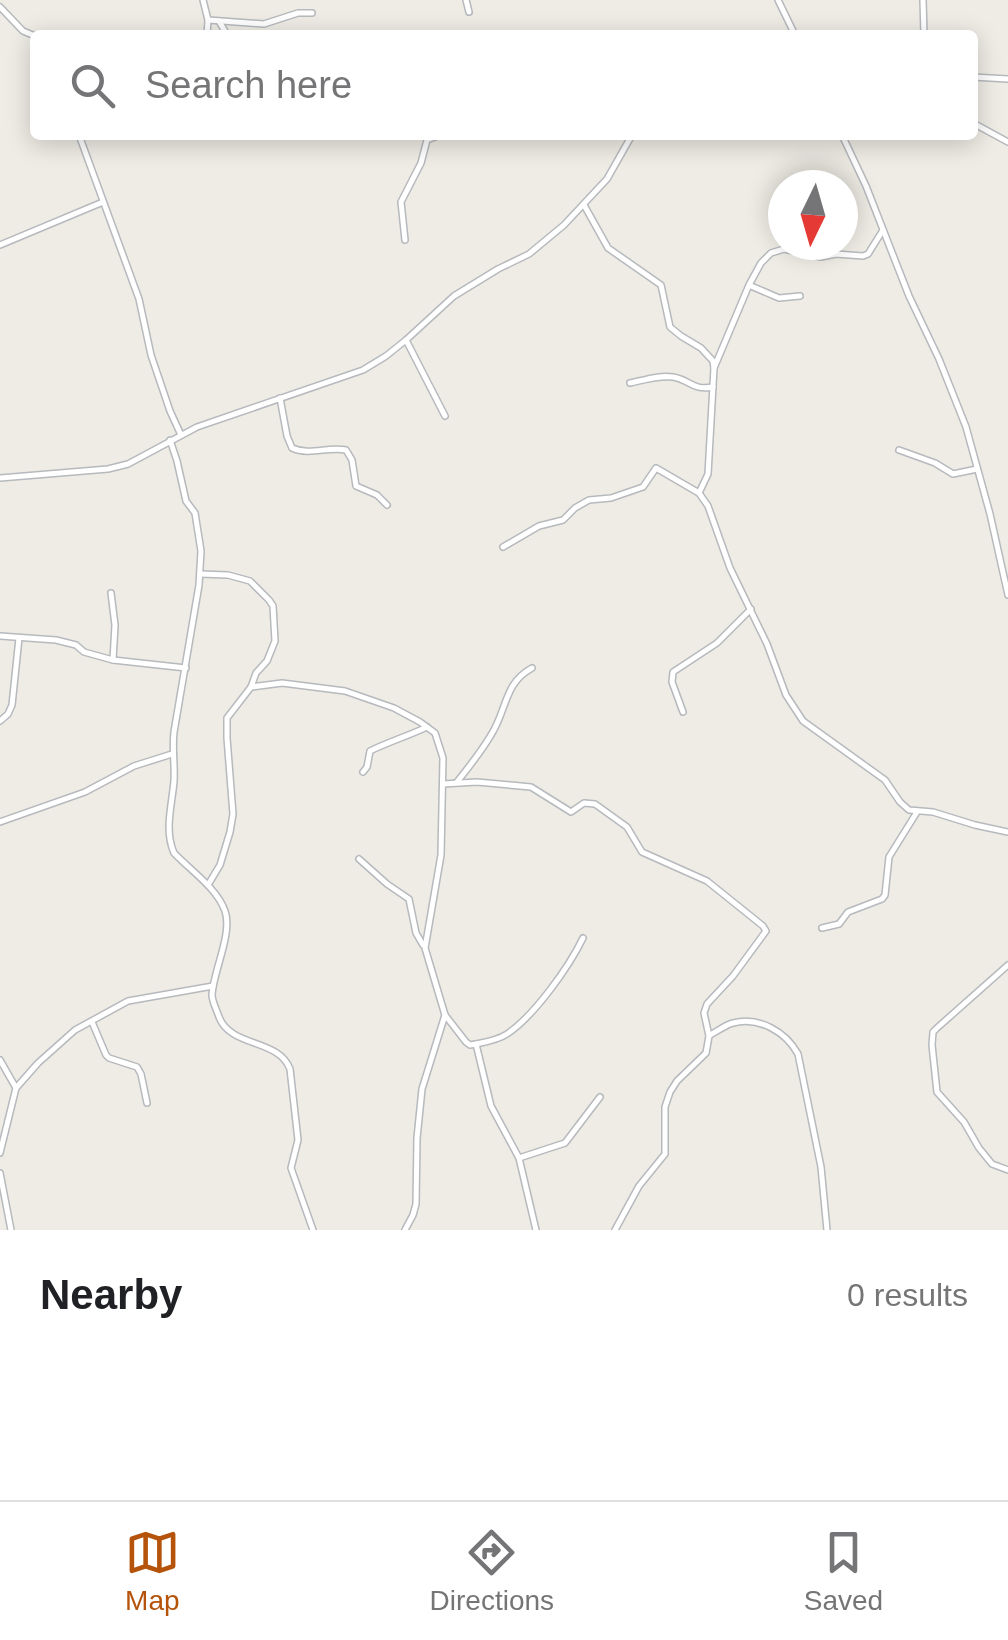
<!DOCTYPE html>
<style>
:root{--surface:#fff;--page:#f2f2f2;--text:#202124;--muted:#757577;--line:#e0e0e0;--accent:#b45309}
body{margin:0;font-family:Helvetica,sans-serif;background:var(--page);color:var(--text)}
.compass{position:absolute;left:768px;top:170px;width:90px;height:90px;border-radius:50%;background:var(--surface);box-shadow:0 5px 25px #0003;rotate:185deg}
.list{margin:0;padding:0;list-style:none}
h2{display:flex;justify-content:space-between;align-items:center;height:130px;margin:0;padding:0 40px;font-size:42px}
h2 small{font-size:32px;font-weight:400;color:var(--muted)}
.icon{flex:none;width:55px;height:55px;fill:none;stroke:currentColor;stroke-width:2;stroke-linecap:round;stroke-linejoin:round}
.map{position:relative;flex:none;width:1008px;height:1230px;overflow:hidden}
.search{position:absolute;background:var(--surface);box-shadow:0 5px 25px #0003;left:30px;right:30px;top:30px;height:110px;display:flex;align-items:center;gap:25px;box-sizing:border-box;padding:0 35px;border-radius:10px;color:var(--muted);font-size:38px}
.sheet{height:270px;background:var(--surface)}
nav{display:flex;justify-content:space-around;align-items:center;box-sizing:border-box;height:140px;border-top:2px solid var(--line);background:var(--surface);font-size:28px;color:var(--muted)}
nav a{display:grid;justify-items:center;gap:5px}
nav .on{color:var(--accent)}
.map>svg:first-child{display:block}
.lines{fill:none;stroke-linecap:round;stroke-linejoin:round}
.street-casing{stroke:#b6b9bd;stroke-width:8}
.street{stroke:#fff;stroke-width:5}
</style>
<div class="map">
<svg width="1008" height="1230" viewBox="0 0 1008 1230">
<rect width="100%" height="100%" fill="#eeece4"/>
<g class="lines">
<defs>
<g id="street">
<polyline points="203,0 208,20 207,35"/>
<polyline points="466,0 469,12"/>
<polyline points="778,0 795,35"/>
<polyline points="923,0 924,35"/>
<polyline points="0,7 23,31 35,36"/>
<polyline points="208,20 264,24 298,13 312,13"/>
<polyline points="219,21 227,35"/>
<polyline points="973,77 1008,79"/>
<polyline points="973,123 1008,142"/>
<polyline points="79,135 139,299 151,355 170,411 181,435"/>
<polyline points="842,135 866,186 909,296 939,359 966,427 990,514 1008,595"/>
<polyline points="584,205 608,248 661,285 670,327 681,336 701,348 713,361 714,368 708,474 699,493 708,506 730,568 767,644 786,695 803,721 885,780 900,802 909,810 933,812 975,825 1008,832"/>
<polyline points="405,240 401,202 421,163 427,140 440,135"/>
<polyline points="0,245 103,202"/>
<polyline points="751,286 779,298 800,296"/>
<polyline points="406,340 445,416"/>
<polyline points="714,368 749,285 761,263 771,253 784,249 821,257 836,254 863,256 868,254 883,230"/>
<path d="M630 383C644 380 659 375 673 377 691 380 692 391 713 387"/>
<path d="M280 398 287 436 292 448C310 456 328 446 346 450L352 460 356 486 377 495 387 505"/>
<path d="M170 440 177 461 186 501 195 513 201 551 199 585 174 732C172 748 175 765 174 781 172 805 164 830 174 853 190 870 217 888 225 911 233 933 213 972 212 995 212 1001 217 1011 219 1017 231 1048 278 1038 290 1069L298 1140 291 1168 313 1230"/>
<polyline points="899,450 935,463 953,474 977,469"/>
<polyline points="0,478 108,469 128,464 197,427 363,370 386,356 406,340 454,296 498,269 529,254 564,225 607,179 632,135"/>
<polyline points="503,547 539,526 563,520 575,508 589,500 611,498 643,487 656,468 699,493"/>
<polyline points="200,574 228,575 250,581 269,600 273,606 275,641 267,661 256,673 251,687 227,718 227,738 233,814 230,832 220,865 208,885"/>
<polyline points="111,593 115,625 113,660"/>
<polyline points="0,636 56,640 76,645 84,652 113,660 186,668"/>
<polyline points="251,687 282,683 345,691 394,708 420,722 435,733 443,758 441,855 425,948 445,1015 466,1042 470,1045 476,1044 491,1106 519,1158 536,1230"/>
<polyline points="683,712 672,682 673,672 717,643 751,609"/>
<polyline points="0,721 8,714 12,705 19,638"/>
<path d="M363 772 367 767 370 751C388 742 408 736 427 727"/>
<path d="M457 782C469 767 481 752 491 735 507 710 504 683 532 668"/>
<polyline points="443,784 477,782 531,787 571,812 584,803 595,804 627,827 642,852 707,881 763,926 766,931 733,976 707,1004 704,1013 709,1036 706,1053 677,1081 670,1092 665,1107 665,1154 639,1186 615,1230"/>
<polyline points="0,822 85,792 134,766 172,754"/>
<polyline points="359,859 387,884 409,899 416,933 423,945"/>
<polyline points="822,928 839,924 848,912 882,899 885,895 889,857 917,812"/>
<polyline points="1008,965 937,1028 933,1032 932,1045 937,1092 964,1122 979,1148 992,1164 1008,1170"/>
<polyline points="92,1022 106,1055 109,1058 137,1067 141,1074 147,1103"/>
<path d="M710 1035C718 1031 725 1025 733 1023 759 1016 786 1032 798 1054L821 1167 827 1230"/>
<path d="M476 1044C486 1042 498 1040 507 1034 534 1016 569 967 583 938"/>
<polyline points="0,1060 16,1088"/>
<polyline points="0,1153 16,1088 38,1063 75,1030 128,1001 213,986"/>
<polyline points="519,1158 565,1143 600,1097"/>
<polyline points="0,1173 11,1230"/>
<polyline points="405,1230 413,1215 416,1204 417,1138 422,1089 445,1015"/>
</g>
</defs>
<use href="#street" class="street-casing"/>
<use href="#street" class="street"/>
</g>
</svg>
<svg class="compass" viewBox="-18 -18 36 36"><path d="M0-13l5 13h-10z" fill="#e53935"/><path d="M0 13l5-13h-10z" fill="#757577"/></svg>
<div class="search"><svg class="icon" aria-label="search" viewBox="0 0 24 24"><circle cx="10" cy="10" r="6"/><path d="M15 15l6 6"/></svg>Search here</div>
</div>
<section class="sheet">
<h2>Nearby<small>0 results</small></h2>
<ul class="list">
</ul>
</section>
<nav>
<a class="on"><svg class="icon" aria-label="map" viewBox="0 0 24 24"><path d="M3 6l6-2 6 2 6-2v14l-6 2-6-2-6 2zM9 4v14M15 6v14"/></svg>Map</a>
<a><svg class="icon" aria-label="directions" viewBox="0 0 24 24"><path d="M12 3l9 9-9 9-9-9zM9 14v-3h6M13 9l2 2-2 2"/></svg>Directions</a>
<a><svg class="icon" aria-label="saved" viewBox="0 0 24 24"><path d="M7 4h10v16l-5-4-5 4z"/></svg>Saved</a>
</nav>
